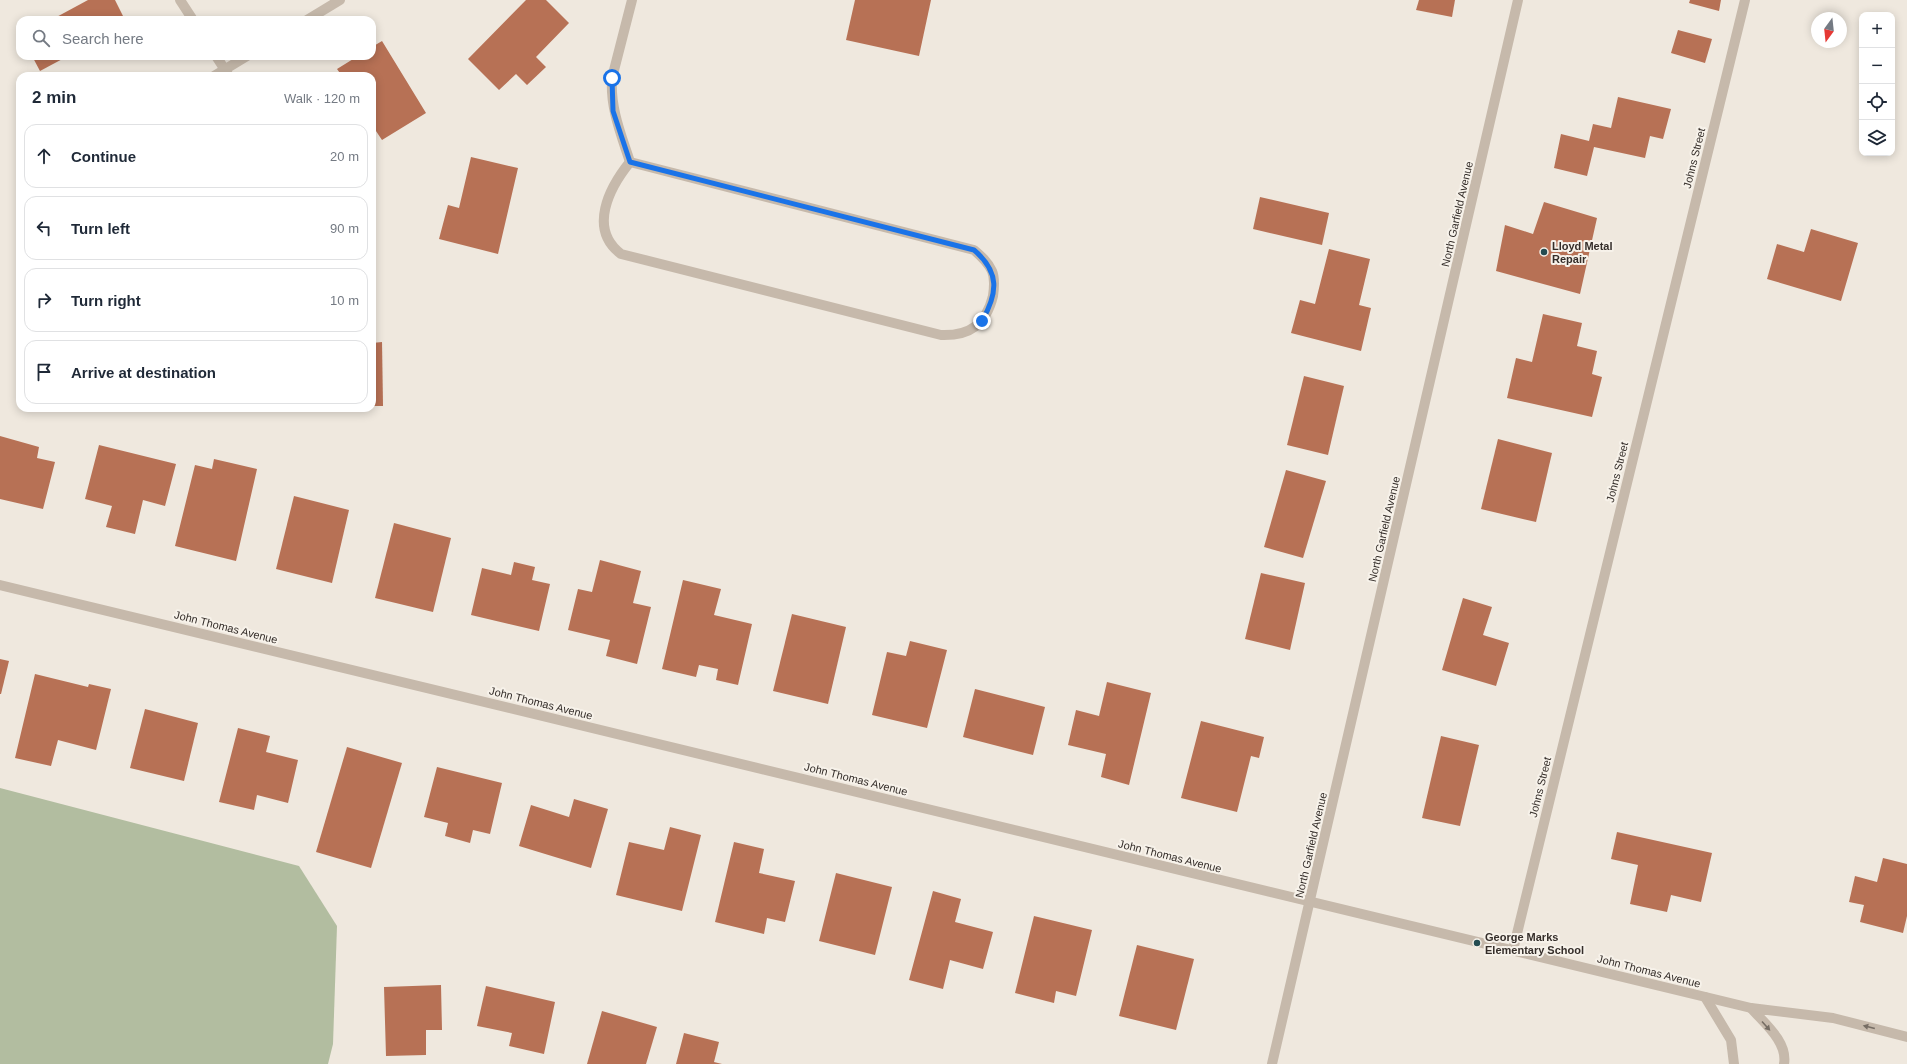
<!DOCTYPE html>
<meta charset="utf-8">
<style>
:root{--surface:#fff;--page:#f6f6f7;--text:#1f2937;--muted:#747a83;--line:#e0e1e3}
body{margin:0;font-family:Arial,sans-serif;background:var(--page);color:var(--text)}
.controls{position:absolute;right:12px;top:12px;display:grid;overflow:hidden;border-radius:8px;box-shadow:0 2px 10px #0003}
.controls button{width:36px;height:36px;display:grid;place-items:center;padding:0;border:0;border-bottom:1px solid var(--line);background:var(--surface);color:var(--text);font:20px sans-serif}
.compass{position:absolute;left:1811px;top:12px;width:36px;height:36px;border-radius:50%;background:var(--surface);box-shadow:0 2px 10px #0003;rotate:195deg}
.stop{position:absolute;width:12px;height:12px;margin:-9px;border:3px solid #1a73e8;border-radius:50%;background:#fff}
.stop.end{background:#1a73e8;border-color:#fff;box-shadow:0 1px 4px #0008}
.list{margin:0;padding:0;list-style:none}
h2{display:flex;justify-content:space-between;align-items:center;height:52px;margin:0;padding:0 16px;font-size:17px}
h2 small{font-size:13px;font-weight:400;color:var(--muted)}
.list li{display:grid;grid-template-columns:26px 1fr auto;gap:12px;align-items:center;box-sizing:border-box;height:64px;margin:0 8px 8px;padding:0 8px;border:1px solid var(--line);border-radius:12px}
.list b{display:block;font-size:15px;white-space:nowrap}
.list em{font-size:13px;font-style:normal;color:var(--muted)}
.icon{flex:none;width:22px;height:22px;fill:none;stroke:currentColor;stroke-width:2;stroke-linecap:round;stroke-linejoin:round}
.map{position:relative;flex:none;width:1907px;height:1064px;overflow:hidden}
.search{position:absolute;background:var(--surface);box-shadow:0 2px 10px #0003;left:16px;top:16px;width:360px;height:44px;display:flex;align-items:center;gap:10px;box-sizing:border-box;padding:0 14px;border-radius:12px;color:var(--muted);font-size:15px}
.panel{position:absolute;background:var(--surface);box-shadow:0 2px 10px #0003;left:16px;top:72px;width:360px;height:340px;border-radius:12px}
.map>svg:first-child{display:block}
.green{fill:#b2bda0}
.building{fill:#b77155}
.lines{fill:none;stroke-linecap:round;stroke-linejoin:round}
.minor{stroke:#c6b9ab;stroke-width:10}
.oneway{fill:#766d64}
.route{stroke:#1a73e8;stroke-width:5}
.poi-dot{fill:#244c51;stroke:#f7f2ea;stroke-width:1.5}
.labels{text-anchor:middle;stroke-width:4;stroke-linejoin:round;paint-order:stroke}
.street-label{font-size:11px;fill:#352e2a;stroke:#f7f2ea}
.poi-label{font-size:11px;font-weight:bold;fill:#352e2a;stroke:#f7f2ea;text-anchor:start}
</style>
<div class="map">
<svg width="1907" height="1064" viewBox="0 0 1907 1064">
<rect width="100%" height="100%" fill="#efe8de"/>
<polygon class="green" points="0,788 299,866 337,926 333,1044 328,1064 0,1064"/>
<g class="building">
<polygon points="88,0 115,0 125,20 51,20"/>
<polygon points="526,0 546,0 569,23 536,57 546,67 527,85 516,74 499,90 468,59"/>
<polygon points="855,0 931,0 919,56 846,40"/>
<polygon points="1419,0 1455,0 1452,17 1416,10"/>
<polygon points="1690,0 1721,0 1719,11 1689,3"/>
<polygon points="1678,30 1712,39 1705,63 1671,53"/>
<polygon points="382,41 426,113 382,140 372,125 372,76 342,76 337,69 358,56 372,56 372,47"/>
<polygon points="32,56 68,56 40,71"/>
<polygon points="1618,97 1671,109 1663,139 1650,136 1645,158 1594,147 1587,176 1554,168 1561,134 1589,141 1593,124 1611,128"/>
<polygon points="471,157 518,168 498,254 439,239 448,205 459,208"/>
<polygon points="1260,197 1329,213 1322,245 1253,229"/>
<polygon points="1544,202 1597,218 1580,294 1496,271 1505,225 1533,234"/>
<polygon points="1811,229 1858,243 1841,301 1767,279 1777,244 1804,252"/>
<polygon points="1329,249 1370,259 1359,305 1371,308 1361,351 1291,333 1300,300 1315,304"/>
<polygon points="1543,314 1582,323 1577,346 1597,351 1592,374 1602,377 1592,417 1507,398 1516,358 1532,362"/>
<polygon points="382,342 383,406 372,406 372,343"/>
<polygon points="1304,376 1344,386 1328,455 1287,445"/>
<polygon points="0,436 39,447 37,458 55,462 43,509 0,499"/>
<polygon points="1498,439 1552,453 1536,522 1481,509"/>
<polygon points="99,445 176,464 165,506 143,500 135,534 106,527 112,506 85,499"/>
<polygon points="214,459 257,469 236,561 175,546 195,465 212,469"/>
<polygon points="1286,470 1326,481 1303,558 1264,547"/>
<polygon points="294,496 349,510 332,583 276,569"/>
<polygon points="394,523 451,538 433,612 375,598"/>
<polygon points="600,560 641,571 633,603 651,607 637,664 606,656 610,640 568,630 578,589 592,592"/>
<polygon points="514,562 535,567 532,580 550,584 539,631 471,615 482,568 511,575"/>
<polygon points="1261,573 1305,583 1290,650 1245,639"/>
<polygon points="683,580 721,589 714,615 752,624 738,685 716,680 718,669 699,665 696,677 662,669"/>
<polygon points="1463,598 1492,607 1483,635 1509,643 1496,686 1442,670"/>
<polygon points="792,614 846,627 828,704 773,691"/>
<polygon points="910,641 947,650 927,728 872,715 887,652 906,656"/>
<polygon points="0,659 9,661 1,694 0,694"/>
<polygon points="35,674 88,687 89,684 111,689 96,750 58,740 51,766 15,758"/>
<polygon points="1107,682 1151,693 1129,785 1101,777 1106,754 1068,745 1076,710 1099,716"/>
<polygon points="975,689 1045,707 1033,755 963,737"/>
<polygon points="145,709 198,723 184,781 130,768"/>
<polygon points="1201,721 1264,737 1259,758 1251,756 1237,812 1181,798"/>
<polygon points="238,728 270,736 266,752 298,760 288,803 257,795 254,810 219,802"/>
<polygon points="1441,736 1479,745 1460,826 1422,818"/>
<polygon points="347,747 402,763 371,868 316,852"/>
<polygon points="437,767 502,783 490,834 473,830 470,843 445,836 448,823 424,817"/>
<polygon points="574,799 608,809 591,868 519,846 531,805 569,817"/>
<polygon points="670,827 701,835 682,911 616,895 629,842 664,850"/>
<polygon points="1617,832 1712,853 1701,902 1671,895 1667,912 1630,904 1638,865 1611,859"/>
<polygon points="734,842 764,849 759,873 795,881 785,922 767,918 764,934 715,922"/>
<polygon points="1883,858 1907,864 1907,916 1903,933 1860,922 1864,905 1849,902 1855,876 1877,882"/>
<polygon points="836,873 892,887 875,955 819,941"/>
<polygon points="933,891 961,899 955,922 993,932 983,969 950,960 943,989 909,980"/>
<polygon points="1034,916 1092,930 1076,996 1056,991 1054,1003 1015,993"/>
<polygon points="1137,945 1194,959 1176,1030 1119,1016"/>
<polygon points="441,985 442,1030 426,1030 426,1055 386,1056 384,987"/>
<polygon points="486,986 555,1002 544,1054 509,1046 512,1033 477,1026"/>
<polygon points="602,1011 657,1027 646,1064 587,1064"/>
<polygon points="684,1033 719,1042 714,1062 722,1064 676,1064"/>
</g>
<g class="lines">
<g class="minor">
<polyline points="180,0 193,20"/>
<polyline points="307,20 340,0"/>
<polyline points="216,56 229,76"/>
<polyline points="214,76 247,56"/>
<path d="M630 162 974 250C981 256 988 262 992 271 995 278 994 289 993 296 986 324 970 336 941 335L621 254C588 229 609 188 630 162Z"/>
<path d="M630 162C621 134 610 108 612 78L632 0"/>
<polyline points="0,585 1751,1008"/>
<polyline points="1513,950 1745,0"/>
<polyline points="1705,997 1731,1040 1734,1064"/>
<polyline points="1272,1064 1518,0"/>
<path d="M1784 1064C1788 1042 1764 1023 1751 1008L1833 1018 1907 1037"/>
</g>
</g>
<defs><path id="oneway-solid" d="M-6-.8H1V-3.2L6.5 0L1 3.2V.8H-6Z"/></defs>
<g class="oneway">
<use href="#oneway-solid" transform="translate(1766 1026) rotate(48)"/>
<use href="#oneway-solid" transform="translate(1869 1027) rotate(-166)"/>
</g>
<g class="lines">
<path class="route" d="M612 78 613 111 630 162 974 250C1000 272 998 293 982 321"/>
</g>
<g class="poi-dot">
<circle cx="1544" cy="252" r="4"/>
<circle cx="1477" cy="943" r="4"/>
</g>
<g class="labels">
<g class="street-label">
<text transform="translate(1694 158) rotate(-76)" y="4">Johns Street</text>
<text transform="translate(1457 214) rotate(-77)" y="4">North Garfield Avenue</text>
<text transform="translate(1617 472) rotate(-76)" y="4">Johns Street</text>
<text transform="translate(1384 529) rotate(-77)" y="4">North Garfield Avenue</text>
<text transform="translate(226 627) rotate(14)" y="4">John Thomas Avenue</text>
<text transform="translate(541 703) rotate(14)" y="4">John Thomas Avenue</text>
<text transform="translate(856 779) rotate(14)" y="4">John Thomas Avenue</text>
<text transform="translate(1540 787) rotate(-76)" y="4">Johns Street</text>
<text transform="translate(1311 845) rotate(-77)" y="4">North Garfield Avenue</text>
<text transform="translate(1170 856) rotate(14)" y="4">John Thomas Avenue</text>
<text transform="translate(1649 971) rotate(14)" y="4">John Thomas Avenue</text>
</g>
<g class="poi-label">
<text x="1552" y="250">Lloyd Metal<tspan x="1552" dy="13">Repair</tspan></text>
<text x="1485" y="941">George Marks<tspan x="1485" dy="13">Elementary School</tspan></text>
</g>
</g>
</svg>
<div class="controls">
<button>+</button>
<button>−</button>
<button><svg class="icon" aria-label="locate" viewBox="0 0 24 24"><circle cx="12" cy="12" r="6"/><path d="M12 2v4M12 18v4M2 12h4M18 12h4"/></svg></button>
<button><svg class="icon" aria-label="layers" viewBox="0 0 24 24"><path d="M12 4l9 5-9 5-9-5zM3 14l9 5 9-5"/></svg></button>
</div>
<svg class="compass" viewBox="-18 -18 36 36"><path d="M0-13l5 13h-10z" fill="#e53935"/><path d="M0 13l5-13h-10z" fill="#747a83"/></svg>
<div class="stop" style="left:612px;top:78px"></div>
<div class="stop end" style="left:982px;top:321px"></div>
<div class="search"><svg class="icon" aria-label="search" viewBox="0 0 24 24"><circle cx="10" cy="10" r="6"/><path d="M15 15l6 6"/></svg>Search here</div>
<section class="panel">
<h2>2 min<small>Walk · 120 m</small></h2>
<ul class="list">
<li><svg class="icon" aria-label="ahead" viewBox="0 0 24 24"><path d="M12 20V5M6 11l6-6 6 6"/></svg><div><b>Continue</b></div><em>20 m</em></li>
<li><svg class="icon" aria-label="left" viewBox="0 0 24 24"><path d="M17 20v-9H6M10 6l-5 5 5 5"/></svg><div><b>Turn left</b></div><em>90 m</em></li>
<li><svg class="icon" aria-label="right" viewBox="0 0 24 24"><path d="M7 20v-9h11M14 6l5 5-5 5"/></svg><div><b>Turn right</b></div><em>10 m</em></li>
<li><svg class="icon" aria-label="arrive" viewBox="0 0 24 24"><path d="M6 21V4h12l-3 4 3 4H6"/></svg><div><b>Arrive at destination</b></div></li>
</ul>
</section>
</div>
